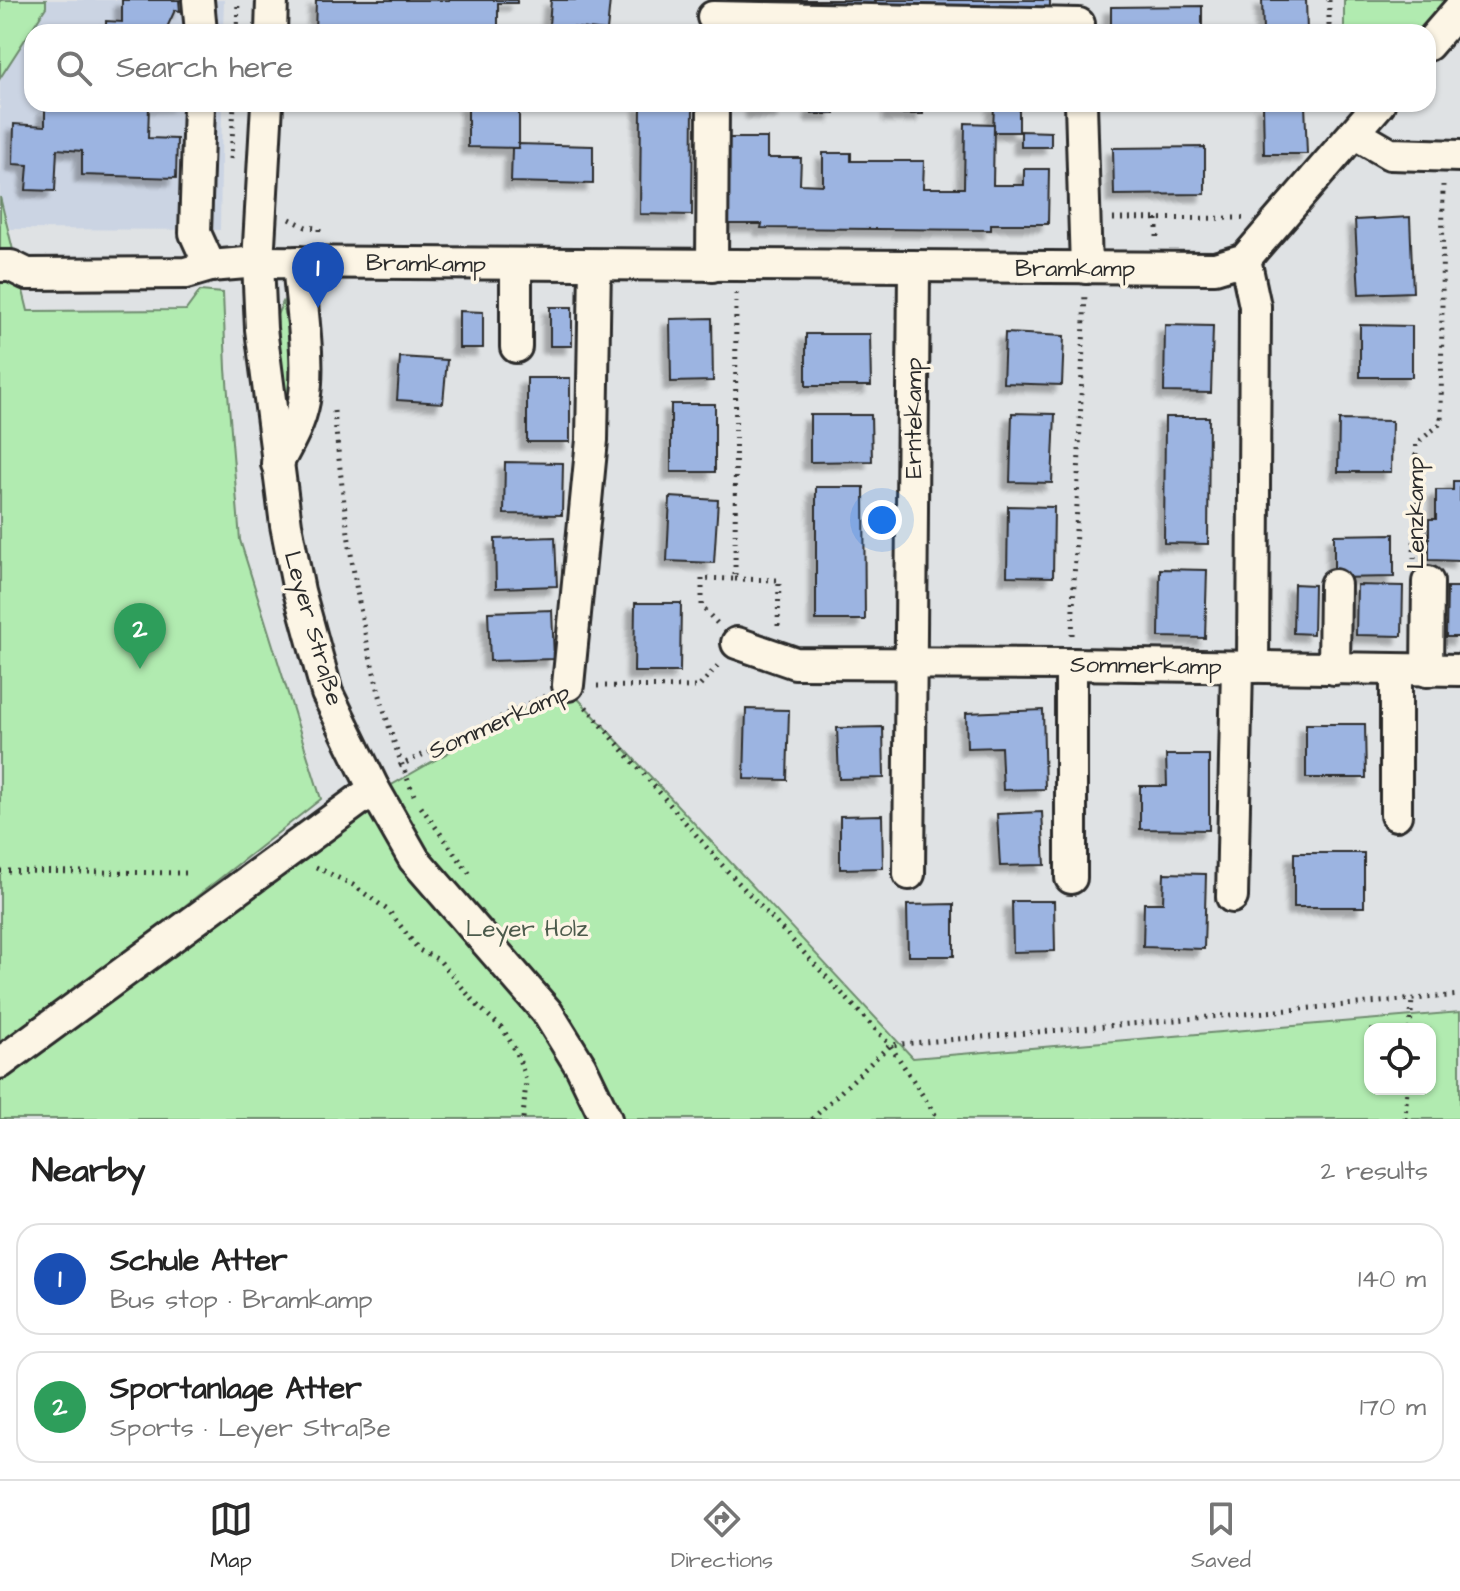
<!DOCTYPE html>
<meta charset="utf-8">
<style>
:root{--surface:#fff;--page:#f2f2f2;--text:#222;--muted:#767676;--line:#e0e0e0;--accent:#2b2b2b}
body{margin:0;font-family:"Architects Daughter",sans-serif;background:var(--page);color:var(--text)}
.controls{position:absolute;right:24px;bottom:24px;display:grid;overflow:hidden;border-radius:16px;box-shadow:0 2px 6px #0004}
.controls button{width:72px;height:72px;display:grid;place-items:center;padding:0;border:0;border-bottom:2px solid var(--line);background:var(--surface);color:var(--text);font:40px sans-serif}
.you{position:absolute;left:882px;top:520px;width:28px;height:28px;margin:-20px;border:6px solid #fff;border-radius:50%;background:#1a73e8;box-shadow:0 0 0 12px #1a73e833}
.badge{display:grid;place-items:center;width:52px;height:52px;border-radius:50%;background:var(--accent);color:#fff;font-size:26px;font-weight:700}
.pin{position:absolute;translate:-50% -66px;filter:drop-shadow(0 2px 4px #0008)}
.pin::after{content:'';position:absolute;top:42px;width:28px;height:24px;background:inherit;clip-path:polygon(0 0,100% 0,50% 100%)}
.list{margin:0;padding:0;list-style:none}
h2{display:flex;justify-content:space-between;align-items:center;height:104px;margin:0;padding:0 32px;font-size:34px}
h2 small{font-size:26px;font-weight:400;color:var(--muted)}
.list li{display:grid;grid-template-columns:52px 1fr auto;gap:24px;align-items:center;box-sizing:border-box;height:112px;margin:0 16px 16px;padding:0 16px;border:2px solid var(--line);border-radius:24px}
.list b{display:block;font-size:30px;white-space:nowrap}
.list p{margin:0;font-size:26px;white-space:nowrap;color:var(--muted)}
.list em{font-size:26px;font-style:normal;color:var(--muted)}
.icon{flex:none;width:44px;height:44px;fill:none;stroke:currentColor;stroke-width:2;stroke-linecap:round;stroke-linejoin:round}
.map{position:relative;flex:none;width:1460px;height:1119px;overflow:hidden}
.search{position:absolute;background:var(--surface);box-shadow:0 2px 6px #0004;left:24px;right:24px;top:24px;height:88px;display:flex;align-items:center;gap:20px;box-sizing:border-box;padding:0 28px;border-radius:24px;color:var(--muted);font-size:30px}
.sheet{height:360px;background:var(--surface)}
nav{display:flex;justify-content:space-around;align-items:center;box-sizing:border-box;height:112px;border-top:2px solid var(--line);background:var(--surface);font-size:22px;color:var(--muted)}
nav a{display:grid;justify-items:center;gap:4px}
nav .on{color:var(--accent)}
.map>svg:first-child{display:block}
.built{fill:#cbd4e3}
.green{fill:#b1ebb0;stroke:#6e8b6e;stroke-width:2;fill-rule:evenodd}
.building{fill:#9cb4e1;stroke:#2b2b2b;stroke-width:2;filter:url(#shadow)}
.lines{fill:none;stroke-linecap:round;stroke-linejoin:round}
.minor-casing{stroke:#2b2b2b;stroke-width:36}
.path{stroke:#2b2b2b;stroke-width:5;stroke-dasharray:2 6;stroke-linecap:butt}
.minor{stroke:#fcf5e5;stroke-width:30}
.labels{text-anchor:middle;stroke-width:7;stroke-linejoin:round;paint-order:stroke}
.street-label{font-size:24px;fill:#2b2b2b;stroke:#fcf5e5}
.park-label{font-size:24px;fill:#4c5b4c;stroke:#fcf5e5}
</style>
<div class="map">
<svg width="1460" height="1119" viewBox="0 0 1460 1119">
<defs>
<filter id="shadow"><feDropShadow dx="-7" dy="7" stdDeviation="2" flood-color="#0004"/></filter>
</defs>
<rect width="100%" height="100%" fill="#dfe2e4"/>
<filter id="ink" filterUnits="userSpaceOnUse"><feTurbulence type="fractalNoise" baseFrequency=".0125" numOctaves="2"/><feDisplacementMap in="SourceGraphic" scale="16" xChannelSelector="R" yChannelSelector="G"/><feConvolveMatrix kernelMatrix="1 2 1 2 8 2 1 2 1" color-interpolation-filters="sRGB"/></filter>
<g filter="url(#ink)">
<polygon class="built" points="46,0 224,0 223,32 32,32 32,104 222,104 220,230 10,229 0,197 0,78 46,7"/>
<g class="green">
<polygon points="0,0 46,0 46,7 0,78"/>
<polygon points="1344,0 1448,0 1421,32 1344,32"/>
<polygon points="0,197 28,311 186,310 200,291 223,293 226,369 240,540 321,799 0,1051"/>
<polygon points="283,302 290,339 292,400 281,423 275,319"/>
<path d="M569 689 913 1058 1460 1012V1119H0V1072L355 806 522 710ZM1370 1029H1430V1089H1370Z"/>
</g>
<g class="building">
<polygon points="122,0 179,0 180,11 175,10 165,32 106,32 106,21 122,22"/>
<polygon points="316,0 517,0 517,3 498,3 498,32 315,32"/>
<polygon points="551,0 610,0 607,31 549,25"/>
<polygon points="728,0 1050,0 1050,10 727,6"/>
<polygon points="1262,0 1306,0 1307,32 1263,32"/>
<polygon points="1202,6 1202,32 1111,32 1111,7"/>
<polygon points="643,28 694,29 694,32 642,32"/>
<polygon points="86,104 179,104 149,105 148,138 177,139 176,178 82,175 82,151 57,149 55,191 26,190 28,165 13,164 14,124 45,126 45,108 86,109"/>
<polygon points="468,104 519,104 519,148 468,147"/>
<polygon points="641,104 693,104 692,215 640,214"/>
<rect x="753" y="104" width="30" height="7"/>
<rect x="812" y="104" width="23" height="10"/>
<rect x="890" y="104" width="33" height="10"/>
<polygon points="994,104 1019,104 1019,132 993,132"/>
<polygon points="1263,104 1305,104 1307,154 1264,154"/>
<polygon points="965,123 994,124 993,185 1024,185 1024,169 1049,169 1048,224 991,224 991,230 761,228 762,224 722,224 723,138 767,138 767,158 801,158 800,184 823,185 823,153 851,153 851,161 924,161 923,188 964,188"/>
<polygon points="1021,131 1051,132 1051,147 1021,147"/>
<polygon points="518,144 593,146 593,184 511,182 512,148 519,148"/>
<polygon points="1205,147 1205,194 1114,195 1113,148"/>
<polygon points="1410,217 1413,292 1359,294 1355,220"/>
<rect x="550" y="307" width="22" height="39"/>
<polygon points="459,311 483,312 483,348 459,348"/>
<polygon points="712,318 713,381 671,382 670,319"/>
<polygon points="1165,325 1213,326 1211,393 1164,392"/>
<polygon points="1360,325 1412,326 1412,377 1360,377"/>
<polygon points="1005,333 1064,336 1062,385 1003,383"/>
<polygon points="806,334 870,334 871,386 806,386"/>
<polygon points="400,357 447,360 443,403 397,400"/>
<rect x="527" y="378" width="43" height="64"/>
<rect x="671" y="404" width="44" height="68"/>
<polygon points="1012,413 1055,414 1052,483 1010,482"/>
<polygon points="810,415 871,415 872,461 810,462"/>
<polygon points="1165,417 1209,417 1208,544 1164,543"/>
<polygon points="1339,420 1392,421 1391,472 1338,472"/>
<polygon points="505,462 563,463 562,515 504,514"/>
<polygon points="1453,481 1460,481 1460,561 1429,560 1429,519 1436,519 1436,490 1453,490"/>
<polygon points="816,487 864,487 865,620 816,620"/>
<polygon points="670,497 718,500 714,563 667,561"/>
<polygon points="1008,506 1054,507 1053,577 1007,576"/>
<polygon points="1394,534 1394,577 1334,578 1334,535"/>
<polygon points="555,537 557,586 496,588 495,539"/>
<polygon points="1160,569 1207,570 1205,638 1159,637"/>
<polygon points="1294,584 1314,585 1313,634 1293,633"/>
<polygon points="1357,585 1403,586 1402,636 1356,635"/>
<polygon points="1447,587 1460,587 1460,637 1446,637"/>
<polygon points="635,603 681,603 680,672 634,672"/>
<polygon points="552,610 554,659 490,661 488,612"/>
<polygon points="746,709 789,710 787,780 744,779"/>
<polygon points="1043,710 1045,789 1003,790 1001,747 967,748 966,713"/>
<polygon points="1306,724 1365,724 1366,778 1306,778"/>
<polygon points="883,727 884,778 839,779 837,728"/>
<polygon points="1166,755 1209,755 1209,830 1140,829 1140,786 1167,786"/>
<polygon points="1042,812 1045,865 1000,866 997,814"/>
<polygon points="882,815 883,868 840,869 840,816"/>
<rect x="1294" y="853" width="70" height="54"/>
<polygon points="1164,873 1206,874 1204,949 1143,947 1144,903 1163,903"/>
<polygon points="1012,901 1054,901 1055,951 1013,952"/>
<polygon points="954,904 954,956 908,956 907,905"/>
</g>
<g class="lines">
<defs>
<g id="minor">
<polyline points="198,0 201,32"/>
<polyline points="713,17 1079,24"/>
<polyline points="271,32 272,0"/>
<polyline points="1428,45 1460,8"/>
<polyline points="199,104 195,233 210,266"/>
<polyline points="267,104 258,262 261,329 286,525 299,591 327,693 374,789 414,859 547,1012 581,1067 606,1119"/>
<polyline points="1081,104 1086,268"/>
<polyline points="1354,133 1390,154 1460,156"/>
<polyline points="1245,259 1255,306 1253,667"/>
<polyline points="0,266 11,266 27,274 186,273 210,266 258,262 1215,268 1245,259 1379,104"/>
<polyline points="712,266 713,104"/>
<polyline points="516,347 516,265"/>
<path d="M277 464C288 444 300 424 304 401 311 362 301 303 298 262"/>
<polyline points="737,643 795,663 1071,664 1460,670"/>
<polyline points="1334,669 1335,585"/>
<polyline points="1427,671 1428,582"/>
<polyline points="568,685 592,440 595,265"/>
<polyline points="1396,815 1396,670"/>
<polyline points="909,874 914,268"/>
<polyline points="1071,878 1071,664"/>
<polyline points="1232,897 1237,667"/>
<polyline points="0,1063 374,789"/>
</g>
</defs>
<use href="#minor" class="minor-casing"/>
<g class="path">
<polyline points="1329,0 1329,32"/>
<polyline points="237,32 238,0"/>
<polyline points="231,159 234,104"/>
<polyline points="290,219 306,227 319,228 319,234"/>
<polyline points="1113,219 1243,218"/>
<polyline points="1157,219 1157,238"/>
<path d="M334 411C347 541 363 674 414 795"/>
<polyline points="1414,559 1416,444 1441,423 1443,185"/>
<polyline points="735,579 779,580 778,626"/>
<polyline points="717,623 702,607 702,578 735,579 736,291"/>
<polyline points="1072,635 1085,293"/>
<polyline points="597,686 699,687 720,663"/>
<polyline points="586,707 721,864 890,1045 938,1119"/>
<polyline points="399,766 545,696"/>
<polyline points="421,807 472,877"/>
<polyline points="316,867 353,885 389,911 419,950 439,960 476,1004 503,1029 517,1053 526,1080 523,1119"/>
<polyline points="0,871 187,873"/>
<polyline points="1410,1029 1412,999"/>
<polyline points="812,1119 890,1045 1460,995"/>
<polyline points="1405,1119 1407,1089"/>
</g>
<use href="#minor" class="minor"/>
</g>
</g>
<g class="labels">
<g class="street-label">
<text transform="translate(426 263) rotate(1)" y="8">Bramkamp</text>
<text x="1075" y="276">Bramkamp</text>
<text transform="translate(913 418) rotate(-90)" y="8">Erntekamp</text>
<text transform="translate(1415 513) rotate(-90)" y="8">Lenzkamp</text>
<text transform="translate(314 628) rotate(74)" y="8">Leyer Straße</text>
<text transform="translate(1146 665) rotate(1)" y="8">Sommerkamp</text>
<text transform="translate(499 721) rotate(-24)" y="8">Sommerkamp</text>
</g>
<g class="park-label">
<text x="527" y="936">Leyer Holz</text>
</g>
</g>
</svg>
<div class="controls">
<button><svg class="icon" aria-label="locate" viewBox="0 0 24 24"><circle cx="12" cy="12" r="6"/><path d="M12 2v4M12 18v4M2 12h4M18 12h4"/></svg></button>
</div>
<div class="you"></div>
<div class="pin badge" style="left:318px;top:308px;background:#1a4fb4">1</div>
<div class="pin badge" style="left:140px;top:669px;background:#2e9e5b">2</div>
<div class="search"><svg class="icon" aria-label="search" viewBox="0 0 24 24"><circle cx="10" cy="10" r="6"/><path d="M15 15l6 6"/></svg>Search here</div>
</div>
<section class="sheet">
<h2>Nearby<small>2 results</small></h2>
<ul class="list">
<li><span class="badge" style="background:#1a4fb4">1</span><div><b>Schule Atter</b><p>Bus stop · Bramkamp</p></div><em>140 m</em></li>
<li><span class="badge" style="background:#2e9e5b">2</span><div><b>Sportanlage Atter</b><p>Sports · Leyer Straße</p></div><em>170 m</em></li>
</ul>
</section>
<nav>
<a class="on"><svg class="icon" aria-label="map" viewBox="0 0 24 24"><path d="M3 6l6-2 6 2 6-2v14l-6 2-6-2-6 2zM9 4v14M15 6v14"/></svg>Map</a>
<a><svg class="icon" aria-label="directions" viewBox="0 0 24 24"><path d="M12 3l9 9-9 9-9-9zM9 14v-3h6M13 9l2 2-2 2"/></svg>Directions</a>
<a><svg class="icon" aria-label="saved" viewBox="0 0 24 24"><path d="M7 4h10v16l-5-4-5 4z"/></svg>Saved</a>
</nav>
